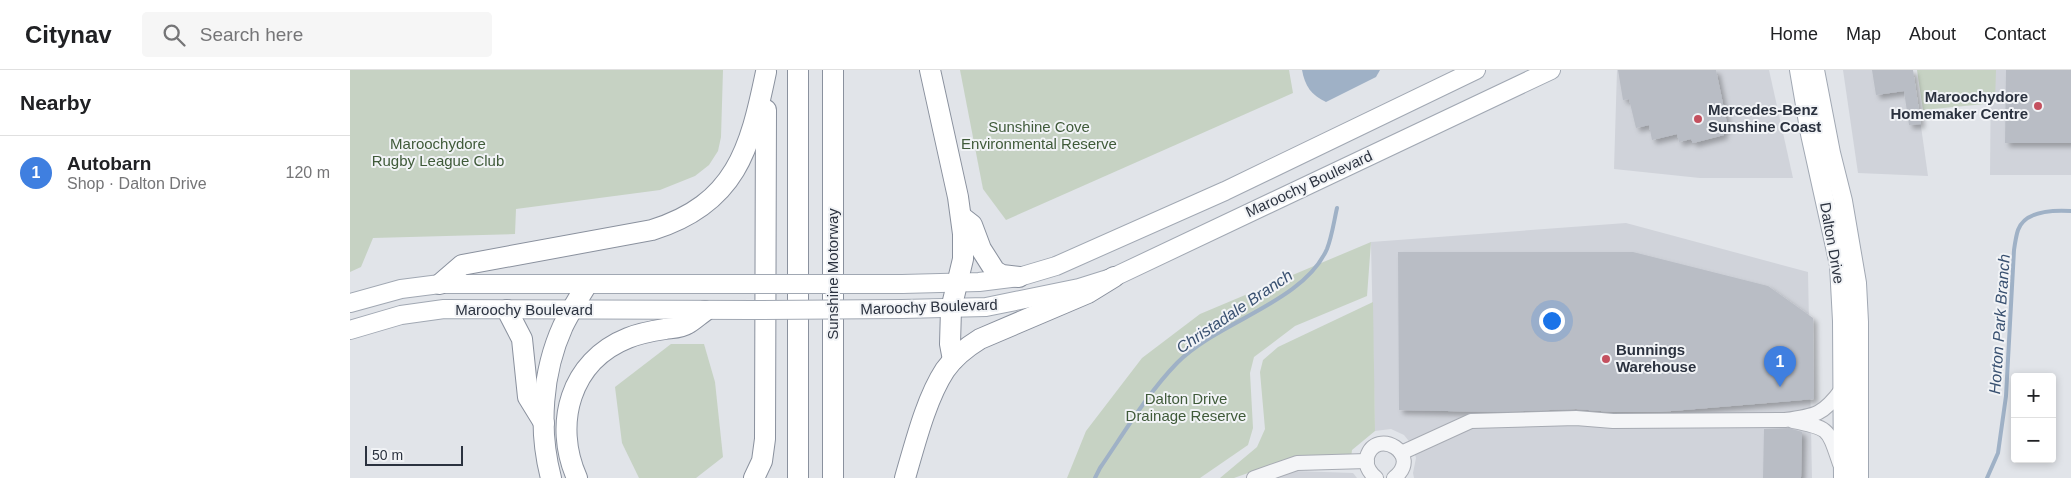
<!DOCTYPE html>
<meta charset="utf-8">
<style>
:root{--surface:#fff;--page:#f6f6f6;--text:#202124;--muted:#757577;--line:#e0e0e0;--accent:#0f766e}
body{margin:0;font-family:Helvetica,sans-serif;background:var(--page);color:var(--text)}
.controls{position:absolute;right:15px;bottom:15px;display:grid;overflow:hidden;border-radius:5px;box-shadow:0 2px 8px #0003}
.controls button{width:45px;height:45px;display:grid;place-items:center;padding:0;border:0;border-bottom:1px solid var(--line);background:var(--surface);color:var(--text);font:25px sans-serif}
.scale{position:absolute;left:15px;bottom:12px;width:98px;box-sizing:border-box;padding-left:5px;border:2px solid #2b323f;border-top:0;font-size:14px;line-height:18px;white-space:nowrap;color:#2b323f;-webkit-text-stroke:4px #f1f3f6;paint-order:stroke}
.you{position:absolute;left:1201px;top:250px;width:18px;height:18px;margin:-12px;border:4px solid #fff;border-radius:50%;background:#1a73e8;box-shadow:0 0 0 8px #1a73e833}
.badge{display:grid;place-items:center;width:32px;height:32px;border-radius:50%;background:var(--accent);color:#fff;font-size:16px;font-weight:700}
.pin{position:absolute;translate:-50% -41px;filter:drop-shadow(0 1px 2px #0008)}
.pin::after{content:'';position:absolute;top:26px;width:18px;height:15px;background:inherit;clip-path:polygon(0 0,100% 0,50% 100%)}
.list{margin:0;padding:0;list-style:none}
h2{display:flex;justify-content:space-between;align-items:center;height:65px;margin:0;padding:0 20px;font-size:21px}
h2 small{font-size:16px;font-weight:400;color:var(--muted)}
.list li{display:grid;grid-template-columns:32px 1fr auto;gap:15px;align-items:center;box-sizing:border-box;height:75px;padding:0 20px;border-top:1px solid var(--line)}
.list b{display:block;font-size:19px;white-space:nowrap}
.list p{margin:0;font-size:16px;white-space:nowrap;color:var(--muted)}
.list em{font-size:16px;font-style:normal;color:var(--muted)}
.icon{flex:none;width:28px;height:28px;fill:none;stroke:currentColor;stroke-width:2;stroke-linecap:round;stroke-linejoin:round}
.map{position:relative;flex:none;width:1721px;height:408px;overflow:hidden}
header{display:flex;align-items:center;gap:30px;box-sizing:border-box;height:70px;padding:0 25px;background:var(--surface);border-bottom:1px solid var(--line)}
header strong{font-size:24px}
nav{display:flex;gap:28px;margin-inline-start:auto;font-size:18px}
.search{width:350px;height:45px;background:var(--page);display:flex;align-items:center;gap:12px;box-sizing:border-box;padding:0 18px;border-radius:5px;color:var(--muted);font-size:19px}
main{display:flex}
aside{flex:1;background:var(--surface)}
.map>svg:first-child{display:block}
.built{fill:#d0d3da}
.green{fill:#c6d2c3}
.water{fill:#9fb1c6}
.lines{fill:none;stroke-linecap:round;stroke-linejoin:round}
.stream{stroke:#9fb1c6;stroke-width:4}
.building{fill:#b9bdc5;filter:url(#shadow)}
.minor-casing{stroke:#a7abb3;stroke-width:16}
.major-casing{stroke:#a1a8b3;stroke-width:20}
.highway-casing{stroke:#8a919e;stroke-width:22}
.minor{stroke:#f4f5f7;stroke-width:14}
.major{stroke:#fff;stroke-width:18}
.highway{stroke:#fff;stroke-width:20}
.major-bridge-casing{stroke:#a1a8b3;stroke-width:20;stroke-linecap:butt}
.major-bridge{stroke:#fff;stroke-width:18}
.poi-dot{fill:#c4505f;stroke:#f1f3f6;stroke-width:2}
.labels{text-anchor:middle;stroke-width:4;stroke-linejoin:round;paint-order:stroke}
.poi-label{font-size:15px;font-weight:bold;fill:#2b323f;stroke:#f1f3f6;text-anchor:start}
.park-label{font-size:15px;fill:#3f5a39;stroke:#f1f3f6}
.street-label{font-size:15px;fill:#2b323f;stroke:#f1f3f6}
.water-label{font-size:16px;font-style:italic;fill:#385070;stroke:#f1f3f6}
</style>
<header>
<strong>Citynav</strong>
<div class="search"><svg class="icon" aria-label="search" viewBox="0 0 24 24"><circle cx="10" cy="10" r="6"/><path d="M15 15l6 6"/></svg>Search here</div>
<nav><a>Home</a><a>Map</a><a>About</a><a>Contact</a></nav>
</header>
<main>
<aside>
<h2>Nearby<small></small></h2>
<ul class="list">
<li><span class="badge" style="background:#3f7fe0">1</span><div><b>Autobarn</b><p>Shop · Dalton Drive</p></div><em>120 m</em></li>
</ul>
</aside>
<div class="map">
<svg width="1721" height="408" viewBox="0 0 1721 408">
<defs>
<filter id="shadow"><feDropShadow dx="4" dy="4" stdDeviation="2.5" flood-color="#0004"/></filter>
</defs>
<rect width="100%" height="100%" fill="#e1e4e9"/>
<g class="built">
<polygon points="1267,0 1419,0 1443,108 1350,108 1264,99"/>
<polygon points="1493,0 1563,0 1578,106 1508,103"/>
<polygon points="1641,0 1721,0 1721,105 1640,105"/>
<polygon points="1276,153 1458,202 1462,408 1064,408 1063,403 1066,388 1062,375 1054,365 1041,359 1025,361 1021,172"/>
<polygon points="945,401 1003,403 1007,408 927,408"/>
</g>
<g class="green">
<polygon points="0,0 373,0 371,67 368,81 359,95 345,106 310,120 166,139 165,164 23,168 11,197 0,202"/>
<polygon points="610,0 939,0 943,23 656,150 633,119"/>
<polygon points="1567,0 1646,0 1645,33 1573,40"/>
<polygon points="1021,172 1017,226 945,256 904,287 900,303 903,358 898,375 850,408 717,408 736,361 792,288 850,244"/>
<polygon points="1023,232 1025,361 1002,380 1001,388 940,388 884,408 870,408 907,377 915,359 910,302 913,290 928,277"/>
<polygon points="321,274 354,274 365,312 373,387 346,408 289,408 272,373 265,317"/>
</g>
<path class="water" d="M952 0H1030L1026 7 976 32C961 25 955 16 952 0Z"/>
<g class="lines">
<g class="stream">
<path d="M745 408 750 398C774 363 797 324 827 293 868 251 953 233 977 179 982 166 984 151 987 138"/>
<path d="M1637 408 1648 383 1656 326 1664 180C1665 173 1666 166 1668 160 1675 140 1704 140 1721 141"/>
</g>
</g>
<g class="building">
<polygon points="1268,0 1366,0 1378,58 1373,59 1374,65 1343,73 1341,69 1329,72 1327,64 1302,70 1299,55 1286,58 1279,29 1273,30"/>
<polygon points="1522,0 1563,0 1571,54 1559,55 1554,21 1526,25"/>
<polygon points="1656,0 1721,0 1721,73 1655,73"/>
<polygon points="1048,182 1283,182 1418,216 1463,248 1464,329 1310,342 1263,342 1226,339 1146,342 1049,340"/>
<polygon points="1439,358 1452,362 1451,408 1413,408 1414,359"/>
</g>
<g class="lines">
<defs>
<g id="minor">
<path d="M1443 351C1480 358 1478 359 1490 394"/>
<path d="M1051 383 1121 351 1226 348 1263 351 1435 350C1466 346 1474 344 1492 319"/>
<polyline points="904,408 947,393 1017,391"/>
<path d="M1026 408C1020 403 1015 396 1017 387 1026 356 1074 385 1044 408"/>
</g>
<g id="major">
<polyline points="1449,0 1460,64 1489,195 1492,251 1493,408"/>
<polyline points="1465,0 1481,83 1493,131 1507,213 1509,252 1509,408"/>
<polyline points="552,214 629,212 669,207 706,196 875,121 1126,0"/>
<polyline points="0,233 51,219 90,214 404,214"/>
<polyline points="552,239 636,237 729,218 764,207 1201,0"/>
<polyline points="0,260 51,245 94,239 404,240"/>
</g>
<g id="highway">
<polyline points="448,0 448,408"/>
<polyline points="580,0 608,127 613,164 613,189 601,239 600,274 603,290"/>
<polyline points="613,148 622,155 631,179 645,201 652,205 669,207"/>
<path d="M90 214 112 195 302 160C386 134 400 79 416 2"/>
<polyline points="157,240 172,269 178,327 194,353"/>
<path d="M201 408C188 359 192 302 213 256 220 242 228 229 236 216"/>
<path d="M227 408C203 354 220 291 278 268 290 263 302 261 315 259 321 258 331 258 337 254 343 251 349 245 355 241"/>
<polyline points="404,408 412,391 415,369 416,40"/>
<polyline points="483,408 483,0"/>
<path d="M555 408C565 374 576 329 595 300 604 287 617 277 630 269L738 223 764 207"/>
</g>
</defs>
<use href="#minor" class="minor-casing"/>
<use href="#major" class="major-casing"/>
<use href="#highway" class="highway-casing"/>
<use href="#minor" class="minor"/>
<use href="#major" class="major"/>
<use href="#highway" class="highway"/>
<defs>
<g id="major-bridge">
<polyline points="404,214 552,214"/>
<polyline points="404,240 552,239"/>
</g>
</defs>
<use href="#major-bridge" class="major-bridge-casing"/>
<use href="#major-bridge" class="major-bridge"/>
</g>
<g class="poi-dot">
<circle cx="1688" cy="36" r="5"/>
<circle cx="1348" cy="49" r="5"/>
<circle cx="1256" cy="289" r="5"/>
</g>
<g class="labels">
<g class="poi-label">
<text x="1678" y="32" text-anchor="end">Maroochydore<tspan x="1678" dy="17">Homemaker Centre</tspan></text>
<text x="1358" y="45">Mercedes-Benz<tspan x="1358" dy="17">Sunshine Coast</tspan></text>
<text x="1266" y="285">Bunnings<tspan x="1266" dy="17">Warehouse</tspan></text>
</g>
<g class="park-label">
<text x="689" y="62">Sunshine Cove<tspan x="689" dy="17">Environmental Reserve</tspan></text>
<text x="88" y="79">Maroochydore<tspan x="88" dy="17">Rugby League Club</tspan></text>
<text x="836" y="334">Dalton Drive<tspan x="836" dy="17">Drainage Reserve</tspan></text>
</g>
<g class="street-label">
<text transform="translate(959 114) rotate(-25)" y="5">Maroochy Boulevard</text>
<text transform="translate(1482 173) rotate(80)" y="5">Dalton Drive</text>
<text transform="translate(483 204) rotate(-90)" y="5">Sunshine Motorway</text>
<text transform="translate(579 237) rotate(-2)" y="5">Maroochy Boulevard</text>
<text x="174" y="245">Maroochy Boulevard</text>
</g>
<g class="water-label">
<text transform="translate(884 241) rotate(-34)" y="6">Christadale Branch</text>
<text transform="translate(1649 254) rotate(-86)" y="6">Horton Park Branch</text>
</g>
</g>
</svg>
<div class="controls">
<button>+</button>
<button>−</button>
</div>
<div class="scale">50 m</div>
<div class="you"></div>
<div class="pin badge" style="left:1430px;top:317px;background:#3f7fe0">1</div>
</div>
</main>
